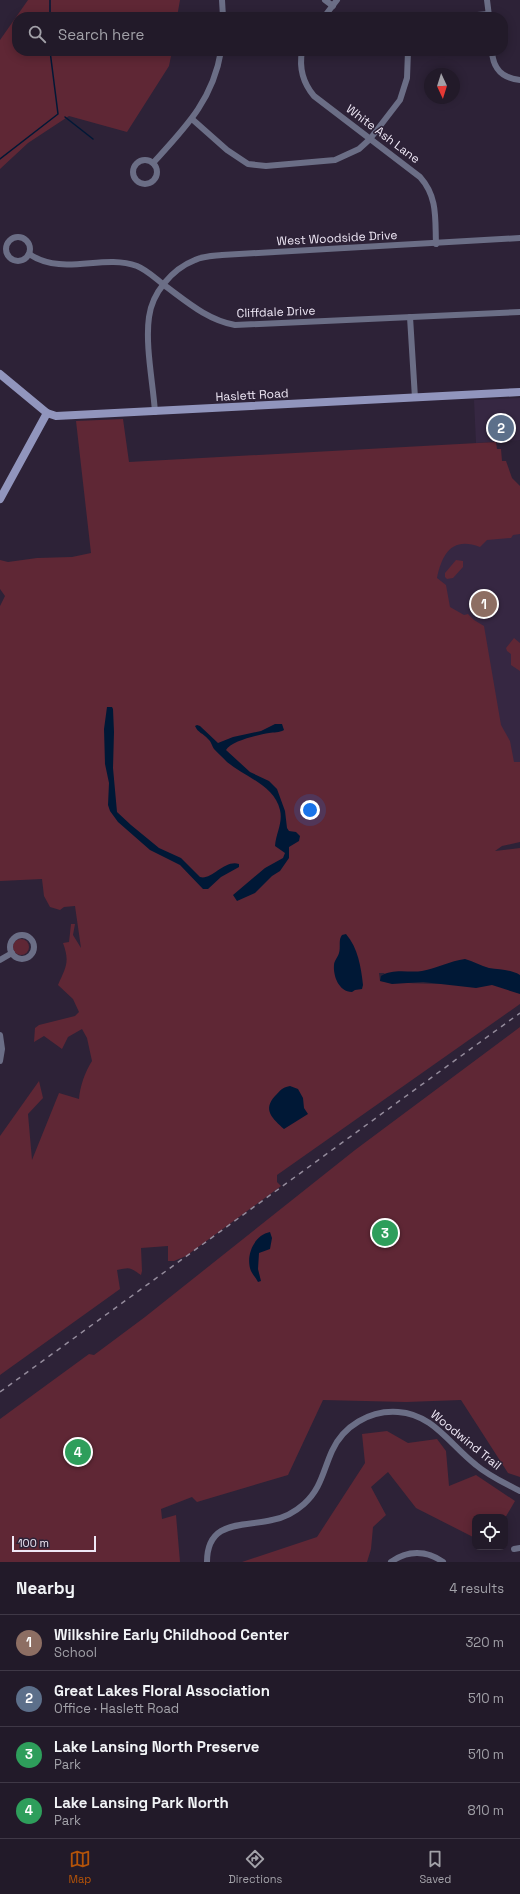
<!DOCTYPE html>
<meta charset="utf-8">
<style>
:root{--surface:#221a29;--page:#2e2735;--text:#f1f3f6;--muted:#a2a1a8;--line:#3f3846;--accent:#b45309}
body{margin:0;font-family:"Space Grotesk",sans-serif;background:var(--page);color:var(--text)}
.controls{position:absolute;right:12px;bottom:12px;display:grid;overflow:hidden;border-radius:8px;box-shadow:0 2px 10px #0003}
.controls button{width:36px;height:36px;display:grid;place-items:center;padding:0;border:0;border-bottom:1px solid var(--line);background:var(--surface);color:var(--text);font:20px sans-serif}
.compass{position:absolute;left:424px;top:68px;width:36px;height:36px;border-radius:50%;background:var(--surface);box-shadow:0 2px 10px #0003;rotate:176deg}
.scale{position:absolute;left:12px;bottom:10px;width:84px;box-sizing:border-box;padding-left:4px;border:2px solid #efe8f6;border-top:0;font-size:11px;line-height:14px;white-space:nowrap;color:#efe8f6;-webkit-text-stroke:3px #2d2237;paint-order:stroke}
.you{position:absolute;left:310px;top:810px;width:14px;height:14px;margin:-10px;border:3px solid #fff;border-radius:50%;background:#1a73e8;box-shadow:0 0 0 6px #1a73e833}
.badge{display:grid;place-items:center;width:26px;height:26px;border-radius:50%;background:var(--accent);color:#fff;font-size:13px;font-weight:700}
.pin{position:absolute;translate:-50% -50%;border:2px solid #fff;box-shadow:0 1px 4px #0006}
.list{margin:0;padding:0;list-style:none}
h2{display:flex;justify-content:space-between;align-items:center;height:52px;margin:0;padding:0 16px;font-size:17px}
h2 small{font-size:13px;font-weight:400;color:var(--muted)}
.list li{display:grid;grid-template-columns:26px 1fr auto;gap:12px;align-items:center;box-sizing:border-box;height:56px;padding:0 16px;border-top:1px solid var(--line)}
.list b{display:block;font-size:15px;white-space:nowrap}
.list p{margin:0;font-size:13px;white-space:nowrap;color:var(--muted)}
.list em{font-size:13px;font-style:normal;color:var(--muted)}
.icon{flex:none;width:22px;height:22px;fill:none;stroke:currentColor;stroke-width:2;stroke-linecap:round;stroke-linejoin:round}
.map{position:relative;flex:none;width:520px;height:1562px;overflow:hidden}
.search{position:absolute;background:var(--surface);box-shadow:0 2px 10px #0003;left:12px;right:12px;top:12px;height:44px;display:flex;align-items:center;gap:10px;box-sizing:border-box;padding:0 14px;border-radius:16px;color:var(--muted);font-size:15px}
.sheet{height:276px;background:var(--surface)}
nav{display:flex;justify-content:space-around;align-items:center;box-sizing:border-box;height:56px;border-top:1px solid var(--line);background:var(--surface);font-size:11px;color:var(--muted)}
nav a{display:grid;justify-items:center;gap:2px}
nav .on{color:var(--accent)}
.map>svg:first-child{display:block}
.built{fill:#362742}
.green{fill:#5f2735;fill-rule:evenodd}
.water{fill:#001836}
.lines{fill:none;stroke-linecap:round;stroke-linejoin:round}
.stream{stroke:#001836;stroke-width:1.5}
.street{stroke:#6b6e86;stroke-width:6}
.secondary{stroke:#9195bd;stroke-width:8}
.rail{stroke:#948b9c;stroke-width:1.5;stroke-dasharray:5 5;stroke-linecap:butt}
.labels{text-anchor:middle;stroke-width:3;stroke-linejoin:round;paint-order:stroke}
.street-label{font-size:12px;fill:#efe8f6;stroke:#2d2237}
</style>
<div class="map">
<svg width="520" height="1562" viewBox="0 0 520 1562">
<rect width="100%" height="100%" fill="#2d2237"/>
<g class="built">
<polygon points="520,398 520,440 476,443 474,400"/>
<polygon points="520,531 520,770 488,761 474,621 436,616 430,549 438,536"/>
</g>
<g class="green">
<polygon points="28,0 180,0 177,17 17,17 17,51 172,51 169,66 127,132 69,116 28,143 0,169 0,40"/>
<path d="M123 419 129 462 496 442 497 449H501L502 461H506L512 478 520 486V534L513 535 511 538 487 540 480 547C452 536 442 554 437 578L446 585 450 607 464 615 468 614 474 620 484 626 501 725 510 741 514 762H520V842L502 846 495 851 520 848V1004L277 1175V1182L281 1186 186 1256 174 1261H168V1246L141 1248 142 1271 141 1275C129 1267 131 1267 117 1270L120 1289 0 1375V1136L39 1081 43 1098 28 1114 32 1160 59 1093 79 1099C80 1086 85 1072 92 1061L87 1038 82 1029 68 1037 62 1049 44 1036 34 1042 35 1028 39 1025 75 1016 79 1012 73 999 58 985C66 967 70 962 63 943L69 942 71 924H75L73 935 81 948 75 906 64 907 60 910 50 907 44 896 42 879 0 881V606L5 596 0 589V560L8 562 37 558 72 557 91 553 76 421ZM379 973H384L385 974 446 984C424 984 402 983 380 981Z"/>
<polygon points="456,560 463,561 463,567 453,578 447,579 445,577 445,573"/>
<polygon points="514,638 520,643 520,671 511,665 511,654 507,651 506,648"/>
<circle cx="21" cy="947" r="8"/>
<polygon points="520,1027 520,1477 508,1473 461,1400 406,1402 323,1400 288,1475 197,1502 192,1497 161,1509 162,1519 176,1515 180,1562 0,1562 0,1419 89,1354 94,1355 145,1317 355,1150"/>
<polygon points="387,1431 408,1443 437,1439 446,1451 449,1486 476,1475 515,1501 505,1518 505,1517 475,1517 475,1538 416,1508 388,1472 371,1487 386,1515 373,1527 371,1549 367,1562 242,1562 317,1537 365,1463 362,1434"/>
</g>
<g class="water">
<path d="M107 707H112L113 709 114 732 113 768 117 812 131 825 159 848 181 858 200 877C211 881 225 859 239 864V867L221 877 208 889H203L180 865 150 850 118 822 110 811 108 805 109 783 105 764 104 729Z"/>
<path d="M275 724H282L284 730C279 733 274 732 269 733 258 735 231 741 226 750L250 772 269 781 277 789 285 811 287 828 289 831 296 832 300 836 299 841 289 847V858L280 871 272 876 255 893 237 901 233 895 265 868 283 858 285 853 275 846C276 833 283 823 280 810 274 785 245 777 227 762 223 758 218 753 214 749 212 746 211 741 208 739 203 733 198 733 195 726L197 725 200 726 218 743 233 737 261 731Z"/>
<path d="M346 934C358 948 361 967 363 985L362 989 355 990 352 992C339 992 333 976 334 965 334 961 338 957 339 953 341 947 338 940 342 935Z"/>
<path d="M465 959C473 961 481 966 489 968 500 970 510 969 520 975V994L492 985 476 988 423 982 392 984 380 981 381 976C393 968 409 973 422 971 437 968 450 961 465 959Z"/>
<path d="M290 1086 298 1089 303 1098 304 1108 308 1114 284 1129C273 1119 262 1110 275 1096 281 1090 281 1088 290 1086Z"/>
<path d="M270 1232 272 1238 270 1249 259 1253 258 1269 261 1281 258 1282C256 1278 253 1275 251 1271 245 1256 254 1235 270 1232Z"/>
</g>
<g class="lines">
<g class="stream">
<polyline points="50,0 50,17"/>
<polyline points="65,117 93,139"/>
<polyline points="0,159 58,114 50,51"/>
</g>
<g class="street">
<polyline points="222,0 223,17"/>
<polyline points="325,0 333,6"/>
<polyline points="487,0 489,16"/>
<polyline points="324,17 337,0"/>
<polyline points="456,17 488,14"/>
<path d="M302 51C299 68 303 83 314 96L420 177C438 197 435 219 436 244"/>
<path d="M492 51C493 69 502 78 520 80"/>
<polyline points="192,119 227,150 248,164 266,166 335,160 359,149 370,139 400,100 407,78 408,51"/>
<circle cx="145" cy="172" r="12"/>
<path d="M153 163C185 128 213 100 221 51"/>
<circle cx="18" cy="249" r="12"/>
<path d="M29 254C64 277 102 253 137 266 147 270 155 278 164 285 186 301 207 320 235 325L520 312"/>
<polyline points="410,317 415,398"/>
<path d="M155 412C153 383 145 345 149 317 152 293 172 269 195 260 203 256 213 256 222 255L520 238"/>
<circle cx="22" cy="947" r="12"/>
<polyline points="0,960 12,953"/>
<polyline points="0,1035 2,1049 0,1061"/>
<polyline points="514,1549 520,1548"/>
<path d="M207 1562C207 1519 244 1527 272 1520 284 1518 295 1512 304 1504 321 1489 323 1471 332 1451 343 1426 370 1410 398 1412 433 1414 450 1445 476 1465 489 1476 504 1483 520 1491"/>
<path d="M391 1562C407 1550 427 1550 443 1562"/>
</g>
<g class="secondary">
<polyline points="0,374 47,413 56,416 520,392"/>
<polyline points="0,499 47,413"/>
</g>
<polyline class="rail" points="0,1392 520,1013"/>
</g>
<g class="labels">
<g class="street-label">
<text transform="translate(383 134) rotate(37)" y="4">White Ash Lane</text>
<text transform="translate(337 238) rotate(-3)" y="4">West Woodside Drive</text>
<text transform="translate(276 312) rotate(-2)" y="4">Cliffdale Drive</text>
<text transform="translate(252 395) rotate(-3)" y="4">Haslett Road</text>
<text transform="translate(466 1440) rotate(39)" y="4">Woodwind Trail</text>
</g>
</g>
</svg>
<div class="controls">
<button><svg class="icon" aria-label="locate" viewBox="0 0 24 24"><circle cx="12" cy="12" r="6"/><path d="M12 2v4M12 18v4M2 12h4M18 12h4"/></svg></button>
</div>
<svg class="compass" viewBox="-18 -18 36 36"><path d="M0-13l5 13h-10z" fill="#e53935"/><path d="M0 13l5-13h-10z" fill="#a2a1a8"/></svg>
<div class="scale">100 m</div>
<div class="you"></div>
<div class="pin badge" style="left:484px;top:604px;background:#8d6e63">1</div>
<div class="pin badge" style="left:501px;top:428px;background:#5c6f8a">2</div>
<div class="pin badge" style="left:385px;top:1233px;background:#2e9e5b">3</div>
<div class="pin badge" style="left:78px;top:1452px;background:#2e9e5b">4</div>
<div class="search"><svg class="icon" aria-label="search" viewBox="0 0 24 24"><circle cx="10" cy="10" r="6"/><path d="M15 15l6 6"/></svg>Search here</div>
</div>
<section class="sheet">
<h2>Nearby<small>4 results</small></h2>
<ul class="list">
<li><span class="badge" style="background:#8d6e63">1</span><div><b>Wilkshire Early Childhood Center</b><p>School</p></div><em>320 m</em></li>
<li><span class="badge" style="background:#5c6f8a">2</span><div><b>Great Lakes Floral Association</b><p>Office · Haslett Road</p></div><em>510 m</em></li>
<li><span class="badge" style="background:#2e9e5b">3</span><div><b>Lake Lansing North Preserve</b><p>Park</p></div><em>510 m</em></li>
<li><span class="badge" style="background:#2e9e5b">4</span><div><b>Lake Lansing Park North</b><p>Park</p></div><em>810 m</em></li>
</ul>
</section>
<nav>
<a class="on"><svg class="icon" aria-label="map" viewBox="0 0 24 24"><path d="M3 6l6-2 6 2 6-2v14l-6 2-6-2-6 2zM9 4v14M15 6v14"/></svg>Map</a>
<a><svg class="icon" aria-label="directions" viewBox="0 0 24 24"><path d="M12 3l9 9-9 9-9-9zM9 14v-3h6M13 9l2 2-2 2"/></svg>Directions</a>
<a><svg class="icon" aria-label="saved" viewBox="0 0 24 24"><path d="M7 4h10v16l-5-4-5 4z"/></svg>Saved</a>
</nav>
